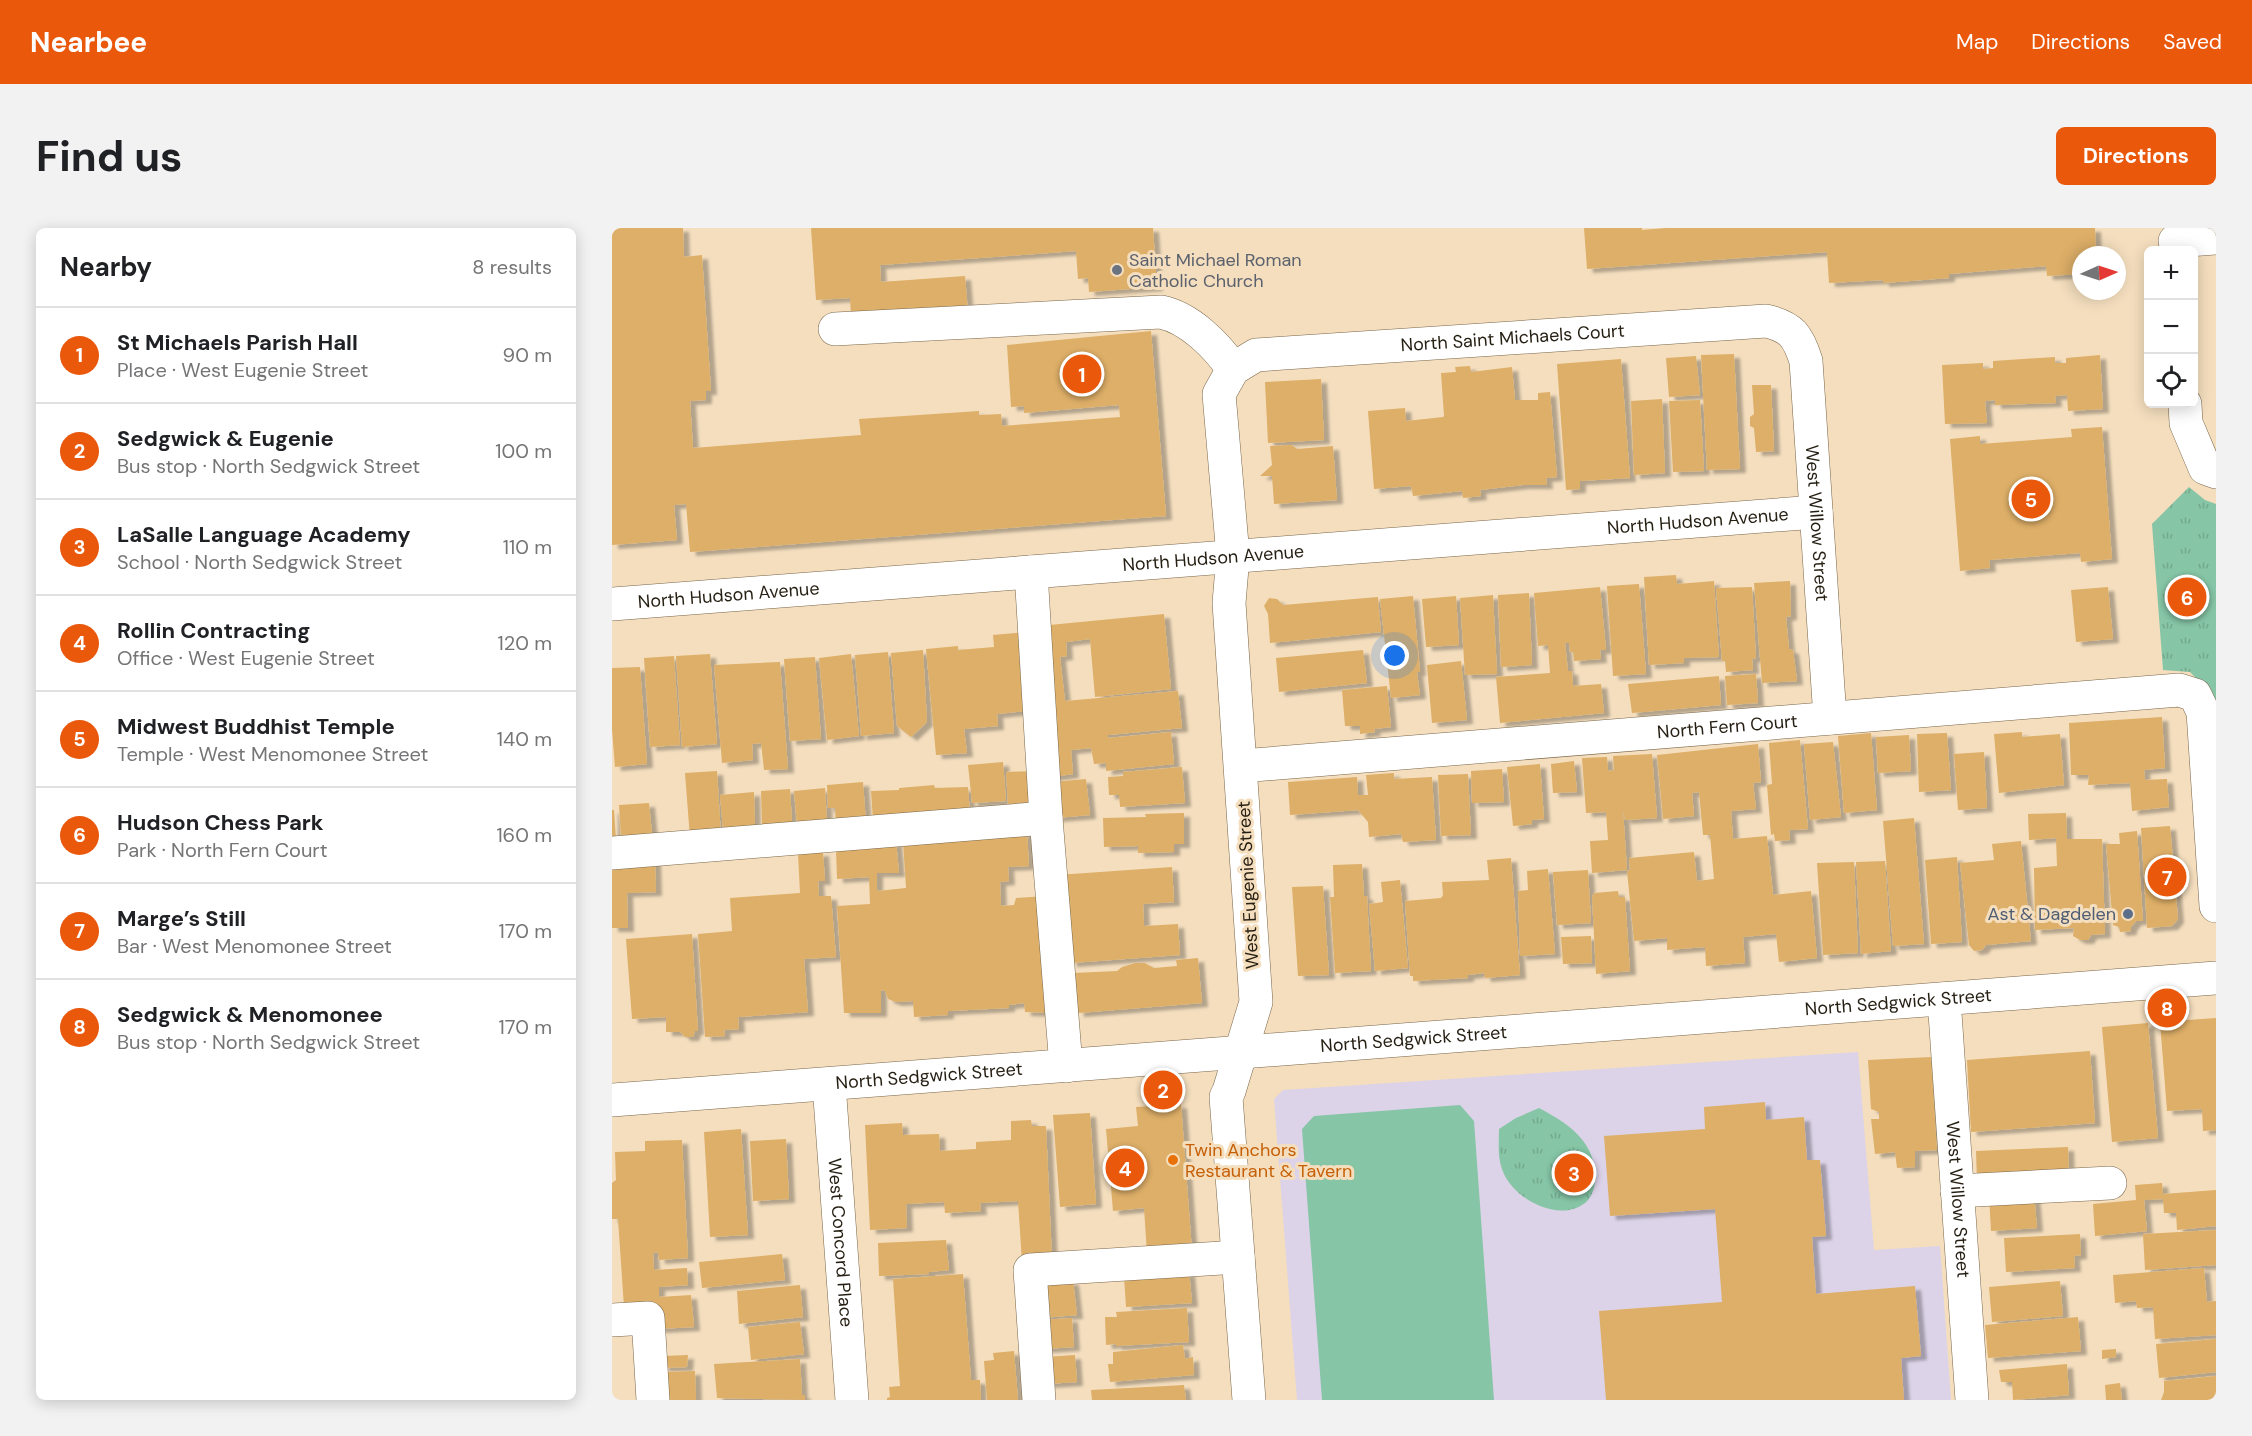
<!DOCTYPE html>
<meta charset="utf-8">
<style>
:root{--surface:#fff;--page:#f2f2f2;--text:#202124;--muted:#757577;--line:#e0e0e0;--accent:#ea580c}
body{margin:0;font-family:"DM Sans",sans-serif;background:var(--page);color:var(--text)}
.controls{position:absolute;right:18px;top:18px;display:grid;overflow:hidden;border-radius:9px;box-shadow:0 3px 15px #0003}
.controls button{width:54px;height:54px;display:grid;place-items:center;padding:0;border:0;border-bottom:2px solid var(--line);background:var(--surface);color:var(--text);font:30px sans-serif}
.compass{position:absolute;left:1460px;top:18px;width:54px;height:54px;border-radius:50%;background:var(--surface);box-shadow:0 3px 15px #0003;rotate:87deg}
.you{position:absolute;left:783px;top:428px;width:21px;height:21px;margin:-15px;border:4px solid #fff;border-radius:50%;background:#1a73e8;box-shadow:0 0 0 9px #1a73e833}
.badge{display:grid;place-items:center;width:39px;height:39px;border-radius:50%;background:var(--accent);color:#fff;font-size:20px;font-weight:700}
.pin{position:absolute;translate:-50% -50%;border:3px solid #fff;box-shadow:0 2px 6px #0006}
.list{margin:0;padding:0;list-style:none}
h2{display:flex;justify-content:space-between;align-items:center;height:78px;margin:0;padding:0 24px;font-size:26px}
h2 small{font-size:20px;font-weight:400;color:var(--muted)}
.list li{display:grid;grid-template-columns:39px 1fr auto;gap:18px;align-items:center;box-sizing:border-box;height:96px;padding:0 24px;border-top:2px solid var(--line)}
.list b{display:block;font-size:22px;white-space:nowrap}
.list p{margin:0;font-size:20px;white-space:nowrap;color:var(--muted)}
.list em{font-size:20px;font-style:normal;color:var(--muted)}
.icon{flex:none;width:33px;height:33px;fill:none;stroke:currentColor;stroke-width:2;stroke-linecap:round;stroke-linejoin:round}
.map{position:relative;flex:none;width:1604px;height:1172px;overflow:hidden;border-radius:9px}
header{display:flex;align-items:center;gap:36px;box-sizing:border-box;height:84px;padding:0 30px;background:var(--accent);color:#fff}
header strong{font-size:28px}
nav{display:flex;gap:33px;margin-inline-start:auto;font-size:21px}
.intro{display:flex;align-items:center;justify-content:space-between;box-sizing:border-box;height:144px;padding:0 36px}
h1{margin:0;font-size:42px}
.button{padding:15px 27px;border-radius:9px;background:var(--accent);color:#fff;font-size:21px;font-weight:700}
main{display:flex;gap:36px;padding:0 36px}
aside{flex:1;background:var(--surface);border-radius:9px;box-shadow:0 3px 15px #0003}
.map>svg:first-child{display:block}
.education{fill:#dcd3e8}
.grass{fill:url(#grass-tufts)}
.garden{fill:#86c5a6}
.building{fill:#deaf67;filter:url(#shadow)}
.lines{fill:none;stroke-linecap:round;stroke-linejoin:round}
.minor-casing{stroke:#796649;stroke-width:34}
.minor{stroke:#fff;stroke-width:33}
.worship-dot{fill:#6b7280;stroke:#f4debe;stroke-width:2}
.service-dot{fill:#5c6f8a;stroke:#f4debe;stroke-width:2}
.food-dot{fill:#e8710a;stroke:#f4debe;stroke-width:2}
.labels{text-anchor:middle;stroke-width:6;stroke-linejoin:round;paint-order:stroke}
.worship-label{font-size:18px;fill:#5b616d;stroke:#f4debe;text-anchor:start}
.street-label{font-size:18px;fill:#251e12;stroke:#f4debe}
.service-label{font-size:18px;fill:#4e5e75;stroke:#f4debe;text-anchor:end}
.food-label{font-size:18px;fill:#c56008;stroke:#f4debe;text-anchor:start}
</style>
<header>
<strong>Nearbee</strong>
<nav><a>Map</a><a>Directions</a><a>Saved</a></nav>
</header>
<div class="intro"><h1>Find us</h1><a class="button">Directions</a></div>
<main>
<aside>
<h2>Nearby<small>8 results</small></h2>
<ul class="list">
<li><span class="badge">1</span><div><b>St Michaels Parish Hall</b><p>Place · West Eugenie Street</p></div><em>90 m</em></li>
<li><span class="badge">2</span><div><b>Sedgwick &amp; Eugenie</b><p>Bus stop · North Sedgwick Street</p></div><em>100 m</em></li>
<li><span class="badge">3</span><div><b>LaSalle Language Academy</b><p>School · North Sedgwick Street</p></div><em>110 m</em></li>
<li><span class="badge">4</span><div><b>Rollin Contracting</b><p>Office · West Eugenie Street</p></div><em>120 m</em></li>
<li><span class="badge">5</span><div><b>Midwest Buddhist Temple</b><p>Temple · West Menomonee Street</p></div><em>140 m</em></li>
<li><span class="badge">6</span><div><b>Hudson Chess Park</b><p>Park · North Fern Court</p></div><em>160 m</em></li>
<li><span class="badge">7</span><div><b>Marge’s Still</b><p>Bar · West Menomonee Street</p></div><em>170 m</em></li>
<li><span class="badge">8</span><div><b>Sedgwick &amp; Menomonee</b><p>Bus stop · North Sedgwick Street</p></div><em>170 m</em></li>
</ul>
</aside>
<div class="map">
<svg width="1604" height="1172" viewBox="0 0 1604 1172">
<defs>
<pattern id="grass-tufts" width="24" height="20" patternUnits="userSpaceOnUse" patternTransform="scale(1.5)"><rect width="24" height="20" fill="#86c5a6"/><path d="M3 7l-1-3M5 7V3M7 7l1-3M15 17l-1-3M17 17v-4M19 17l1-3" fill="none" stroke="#74a98e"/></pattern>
<filter id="shadow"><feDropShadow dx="6" dy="4" stdDeviation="1.5" flood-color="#0004"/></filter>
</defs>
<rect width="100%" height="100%" fill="#f4debe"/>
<polygon class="education" points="1246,824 1262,1022 1328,1018 1339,1172 685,1172 662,871 671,862"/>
<g class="grass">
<polygon points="1577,259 1593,272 1604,276 1604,482 1587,453 1578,444 1551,442 1540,296"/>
<path d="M927 880C955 895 982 912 983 946 984 956 981 969 973 975 947 995 904 972 892 946 885 931 887 916 887 901L904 890Z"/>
</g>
<polygon class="garden" points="848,877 862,893 882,1172 710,1172 690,901 702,888"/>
<g class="building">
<polygon points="0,0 71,0 72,29 90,27 99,163 94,163 94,172 78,173 81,220 249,207 247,191 367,183 367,187 389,186 390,198 508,189 507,177 412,185 412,178 399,179 395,117 539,103 554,288 78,324 74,276 62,277 65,312 0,317"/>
<polygon points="199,0 541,0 545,59 477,64 476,50 466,51 464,23 268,37 269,54 353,48 356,84 239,88 238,70 204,72"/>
<polygon points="972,0 1030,0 1030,2 1054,0 1483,0 1484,27 1469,27 1469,46 1435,48 1434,38 1337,46 1337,50 1271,55 1271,52 1217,55 1215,24 975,41"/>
<polygon points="1122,126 1128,241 1095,242 1089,127"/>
<polygon points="1488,127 1491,181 1456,183 1455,167 1443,168 1444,175 1383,177 1383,172 1373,173 1375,195 1333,196 1330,137 1371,135 1371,141 1381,140 1381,133 1443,129 1443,135 1454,135 1454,130"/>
<polygon points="1084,128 1088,167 1057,169 1054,130"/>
<polygon points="1009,131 1018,250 968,253 968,261 954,262 945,136"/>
<polygon points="858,138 859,144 900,139 903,172 926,172 926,165 938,164 945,249 934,250 935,257 911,257 868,262 869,268 851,270 850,263 801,268 799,258 762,261 756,183 793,180 794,193 831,189 832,188 829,145 844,144 843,139"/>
<polygon points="709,151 712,212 656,215 653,154"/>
<polygon points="1140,157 1159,157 1162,223 1144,224 1142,200 1138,198 1138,189 1142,186"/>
<polygon points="1050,171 1053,245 1022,247 1019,173"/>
<polygon points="1088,172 1092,243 1061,244 1057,173"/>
<polygon points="1490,199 1500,331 1469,334 1468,325 1377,332 1378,340 1348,343 1338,211 1368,208 1368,216 1460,209 1459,201"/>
<polygon points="680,217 685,221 721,218 725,272 662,276 660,248 648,248 660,237 658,218"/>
<polygon points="1064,347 1065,356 1102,353 1107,429 1072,430 1072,435 1037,437 1032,349"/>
<polygon points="1178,353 1179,388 1174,389 1177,421 1181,422 1185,453 1150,455 1142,355"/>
<polygon points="1027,356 1034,446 1001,448 995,358"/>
<polygon points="988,359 994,422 988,422 989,431 962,433 961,424 958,424 957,415 953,415 956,443 960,443 961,458 989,456 992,485 888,495 884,449 938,445 936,417 926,418 922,365"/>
<polygon points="1140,359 1144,430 1140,431 1141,442 1114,444 1113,433 1110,433 1104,360"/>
<polygon points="1496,359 1501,411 1464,414 1459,362"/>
<polygon points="917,365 920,437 889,439 886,367"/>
<polygon points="881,367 885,446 853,447 848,370"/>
<polygon points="801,368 808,444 805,444 808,467 779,470 768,371"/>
<polygon points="844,368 847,417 814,419 810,371"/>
<polygon points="766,369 769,404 658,415 656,386 652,378 657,370 665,371 671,377"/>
<polygon points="552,386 559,461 483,469 478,411 454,414 455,428 448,429 453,473 566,463 570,500 496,507 496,510 559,504 562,536 494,543 494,535 482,536 479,520 459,522 461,546 440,549 427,398"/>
<polygon points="416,404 423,482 385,486 386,498 352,501 355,525 324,527 314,421 346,418 346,422 382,419 381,407"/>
<polygon points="311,422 315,494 299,509 285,498 279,425"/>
<polygon points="751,422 755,455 667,464 664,430"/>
<polygon points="276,424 282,505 249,508 243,427"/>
<polygon points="98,426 105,516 70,519 64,428"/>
<polygon points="239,426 247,508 215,512 207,430"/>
<polygon points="62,428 68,517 38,519 32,430"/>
<polygon points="203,429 209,511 178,513 172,431"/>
<polygon points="849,433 855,492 820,495 815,437"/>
<polygon points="168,434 176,541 152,542 149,515 140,516 141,532 110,535 102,437"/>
<polygon points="28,439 35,536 3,539 0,501 0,440"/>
<polygon points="1144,446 1146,475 1115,477 1113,448"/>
<polygon points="1107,448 1109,477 1020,485 1016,456"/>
<polygon points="775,458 779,499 762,501 763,504 748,506 748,498 733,498 730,462"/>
<polygon points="1550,489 1553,540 1532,542 1533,552 1555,551 1557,579 1520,583 1518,555 1476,557 1477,547 1459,547 1457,495"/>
<polygon points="1410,504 1410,509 1448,506 1452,557 1387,565 1382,506"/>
<polygon points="1259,505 1265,582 1232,585 1226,508"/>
<polygon points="1335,505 1339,562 1307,564 1305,506"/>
<polygon points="1297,507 1299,543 1266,545 1264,509"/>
<polygon points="1188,512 1196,601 1177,602 1178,612 1163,613 1162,606 1159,607 1155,557 1160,556 1157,515"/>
<polygon points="1221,514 1229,589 1198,592 1192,516"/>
<polygon points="1146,516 1149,554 1141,555 1144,581 1119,583 1121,611 1155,608 1161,667 1199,663 1205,730 1167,734 1164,706 1131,709 1133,735 1094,738 1093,719 1055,722 1055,710 1022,713 1015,643 1018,642 1017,630 1082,624 1085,653 1102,651 1098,607 1091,607 1087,564 1080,565 1082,588 1051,591 1045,527"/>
<polygon points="1372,524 1375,580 1346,582 1342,526"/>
<polygon points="1040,526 1045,590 1013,592 1011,581 1015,642 980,645 978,613 996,612 994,584 974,585 970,530 995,529 996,543 1002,542 1001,528"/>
<polygon points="962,533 965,564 941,565 939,536"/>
<polygon points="391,534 394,573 360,575 356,537"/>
<polygon points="928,536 932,591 920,592 920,596 901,598 895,539"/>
<polygon points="570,539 573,575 508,579 507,567 497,567 496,549 511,548 511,544"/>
<polygon points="890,541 892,574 860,575 859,543"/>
<polygon points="105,543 109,608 78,610 73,545"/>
<polygon points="424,543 421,574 396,576 394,544"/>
<polygon points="782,545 782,551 820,549 824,612 791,614 789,606 757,609 756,594 746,582 678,587 676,554 745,549 746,567 756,567 754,547"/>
<polygon points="856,546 859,607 829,608 826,547"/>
<polygon points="474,551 478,587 444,590 440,554"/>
<polygon points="251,554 254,595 224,596 223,580 216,580 215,557"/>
<polygon points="322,557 323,560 356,559 358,587 261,592 259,563 287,562 287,560"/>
<polygon points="213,560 215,594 185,597 182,563"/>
<polygon points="178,561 180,595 150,597 149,563"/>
<polygon points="142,564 143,599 111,601 108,567"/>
<polygon points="37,575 40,606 9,608 7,577"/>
<polygon points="0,582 2,582 4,611 0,611"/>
<polygon points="572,585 572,616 562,616 562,624 526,625 526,618 492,619 491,590 534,589 533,586"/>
<polygon points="1454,585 1455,611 1490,611 1493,706 1479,707 1476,712 1468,712 1461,708 1462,700 1423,702 1422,640 1445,638 1444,610 1417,612 1416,586"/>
<polygon points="1302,590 1312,716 1281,718 1271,593"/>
<polygon points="1558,598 1566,691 1560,698 1535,700 1529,600"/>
<polygon points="1525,603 1531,693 1524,693 1519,699 1519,703 1508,704 1507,699 1501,697 1494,616 1508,616 1507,605"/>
<polygon points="415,604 417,638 396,639 397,653 388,654 389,678 402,677 404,670 435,668 442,785 413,784 412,775 397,777 397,780 336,783 336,787 302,789 301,773 284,774 276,771 273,763 269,762 269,785 232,785 225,678 258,676 257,649 225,651 224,621 284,613 287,645 265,645 265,663 294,660 291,613"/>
<polygon points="1409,613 1419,713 1374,717 1370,722 1362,723 1357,717 1348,635 1382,632 1380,616"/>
<polygon points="211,624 213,653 206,653 207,668 219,668 224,729 192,731 196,784 126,789 127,801 112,802 113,808 93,809 86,706 120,703 118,670 188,665 186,626"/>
<polygon points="1345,629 1350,714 1319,716 1313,632"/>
<polygon points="899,630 908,747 873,750 872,745 856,747 856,750 801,753 801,748 798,748 793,673 829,670 831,667 830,654 877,652 875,632"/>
<polygon points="43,632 44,664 15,665 16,700 0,700 0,634"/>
<polygon points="1273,633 1279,723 1249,726 1244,634"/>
<polygon points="1242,634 1246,725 1211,727 1205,635"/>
<polygon points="750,636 752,668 755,668 759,743 723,745 718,669 722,669 721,637"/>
<polygon points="560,639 562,674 531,676 532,698 566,696 568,727 459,735 445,647"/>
<polygon points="936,641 943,726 908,728 906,663 916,662 915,643"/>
<polygon points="976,642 979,695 945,697 941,644"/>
<polygon points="788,652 796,740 763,743 757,676 771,674 769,654"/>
<polygon points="711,658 717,747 686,748 680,659"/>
<polygon points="1006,663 1007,669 1013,669 1018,743 984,746 980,669 982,665"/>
<polygon points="80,706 86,803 83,803 81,809 73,809 68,804 54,804 54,789 20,791 14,711"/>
<polygon points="979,708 980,735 951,736 949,709"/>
<polygon points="586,730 590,775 466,785 462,745 505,743 510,739 523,735 533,735 542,740 565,738 564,732"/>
<polygon points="1604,790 1604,902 1591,903 1590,881 1555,883 1548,794"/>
<polygon points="1536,795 1546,910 1500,914 1490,799"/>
<polygon points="1478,823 1483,895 1359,904 1355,832"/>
<polygon points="1319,829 1325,922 1303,923 1303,939 1285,940 1283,924 1263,926 1259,891 1267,891 1267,884 1259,881 1256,832"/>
<polygon points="1153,874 1154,892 1192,889 1195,932 1208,932 1214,1008 1200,1009 1204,1066 1303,1058 1309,1128 1289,1130 1292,1172 994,1172 987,1083 1110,1074 1103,981 998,988 992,908 1093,901 1092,879"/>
<polygon points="569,876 580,1023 535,1026 532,980 501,983 494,901 526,898 524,879"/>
<polygon points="478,885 484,976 448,979 441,887"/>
<polygon points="419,892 420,898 434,898 440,1032 410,1034 406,973 368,975 369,983 333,985 332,974 294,976 295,1000 258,1002 253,897 290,895 291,907 327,906 328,923 364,921 364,914 399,912 399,893"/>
<polygon points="129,901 136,1007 98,1009 92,904"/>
<polygon points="174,911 177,971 141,973 138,913"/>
<polygon points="70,912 76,1030 47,1032 46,1024 41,1025 42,1042 75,1040 76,1057 47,1059 47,1069 79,1067 82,1099 46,1101 45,1076 12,1079 6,991 0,991 0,955 4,952 3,924 33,923 33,913"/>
<polygon points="1456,919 1457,948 1365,953 1364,923"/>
<polygon points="1550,955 1551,966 1604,962 1604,998 1565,1002 1564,985 1552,985 1551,971 1532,972 1535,1003 1483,1008 1481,976 1524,972 1523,957"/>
<polygon points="1422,966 1425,1000 1379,1003 1377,968"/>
<polygon points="1604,1002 1604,1037 1533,1042 1531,1006"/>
<polygon points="1468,1006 1469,1027 1462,1028 1463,1040 1394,1044 1392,1010"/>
<polygon points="334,1012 337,1042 317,1044 317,1046 267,1048 266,1015"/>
<polygon points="170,1026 173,1052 90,1060 87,1034"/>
<polygon points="1592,1040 1595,1074 1604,1073 1604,1107 1543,1111 1541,1079 1525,1080 1524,1073 1503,1075 1501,1047"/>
<polygon points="577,1043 580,1075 514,1079 512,1048"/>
<polygon points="351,1046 359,1152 368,1152 369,1172 275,1172 275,1170 278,1169 277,1159 288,1158 281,1051"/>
<polygon points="427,1053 461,1053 465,1087 430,1090"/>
<polygon points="1448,1053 1451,1088 1380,1094 1377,1059"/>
<polygon points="188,1057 191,1089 127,1096 125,1063"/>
<polygon points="575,1080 577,1114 504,1118 504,1116 494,1117 493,1089 505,1089 504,1084"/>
<polygon points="1466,1089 1469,1123 1376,1130 1373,1097"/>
<polygon points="460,1090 462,1119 432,1121 430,1092"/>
<polygon points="188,1094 192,1126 139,1132 136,1099"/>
<polygon points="1604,1111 1604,1144 1547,1150 1544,1116"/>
<polygon points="571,1117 573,1131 581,1129 582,1147 498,1154 496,1136 501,1136 501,1124"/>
<polygon points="1504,1121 1504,1129 1490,1131 1490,1122"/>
<polygon points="402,1123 406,1172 375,1172 372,1133 382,1132 381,1125"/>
<polygon points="76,1127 75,1139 51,1140 51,1128"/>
<polygon points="463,1127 465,1154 434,1156 432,1129"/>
<polygon points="188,1131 190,1167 193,1167 193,1172 105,1170 102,1136"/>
<polygon points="1455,1136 1457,1167 1401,1172 1400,1154 1389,1154 1387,1142"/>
<polygon points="83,1143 84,1172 52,1172 52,1144"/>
<polygon points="1604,1148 1604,1172 1549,1172 1552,1164 1552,1153"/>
<polygon points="1508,1155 1510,1172 1494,1172 1493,1157"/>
<polygon points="572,1157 574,1172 480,1172 479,1162"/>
</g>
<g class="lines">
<defs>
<g id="minor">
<polyline points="1563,13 1604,10"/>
<path d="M223 101 549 84C578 90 605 118 621 141"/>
<polyline points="1573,176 1574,195 1593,240 1604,244"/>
<polyline points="419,344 434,590 454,838"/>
<path id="s1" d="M0 376 1204 284"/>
<path id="s2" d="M629 538 1567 462 1583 467 1591 484 1604 678"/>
<polyline points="0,625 434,590"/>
<path id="s3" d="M1332 771 1360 1172"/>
<path id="s4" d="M217 856 240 1172"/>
<path id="s5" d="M0 872 1604 750"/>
<polyline points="1345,963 1498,955"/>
<polyline points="0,1092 36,1090 41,1172"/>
<polyline points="427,1172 418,1042 626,1029"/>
<path id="s6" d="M637 1172 614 869 617 863 644 774 617 375 621 328 607 166 621 141 644 127 1154 93C1180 99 1186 108 1194 133L1218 490"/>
</g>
</defs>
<use href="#minor" class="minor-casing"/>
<use href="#minor" class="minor"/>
</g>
<circle class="worship-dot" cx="505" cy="42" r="6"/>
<circle class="service-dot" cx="1516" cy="686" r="6"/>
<circle class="food-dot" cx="561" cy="932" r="6"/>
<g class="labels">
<g class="worship-label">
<text x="517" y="38">Saint Michael Roman<tspan x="517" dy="21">Catholic Church</tspan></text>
</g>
<g class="street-label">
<text dy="6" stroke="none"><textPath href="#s6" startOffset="1326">North Saint Michaels Court</textPath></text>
<text dy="6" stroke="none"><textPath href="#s1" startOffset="1089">North Hudson Avenue</textPath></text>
<text dy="6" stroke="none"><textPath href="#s6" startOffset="1803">West Willow Street</textPath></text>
<text dy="6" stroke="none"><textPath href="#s1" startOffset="603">North Hudson Avenue</textPath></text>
<text dy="6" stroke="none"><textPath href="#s1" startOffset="117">North Hudson Avenue</textPath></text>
<text dy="6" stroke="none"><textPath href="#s2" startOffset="488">North Fern Court</textPath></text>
<text transform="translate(636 657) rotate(-93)" y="6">West Eugenie Street</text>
<text dy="6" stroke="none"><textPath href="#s5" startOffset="1290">North Sedgwick Street</textPath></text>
<text dy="6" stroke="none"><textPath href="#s5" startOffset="804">North Sedgwick Street</textPath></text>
<text dy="6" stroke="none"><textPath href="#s5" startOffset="318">North Sedgwick Street</textPath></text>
<text dy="6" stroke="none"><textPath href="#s3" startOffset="201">West Willow Street</textPath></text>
<text dy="6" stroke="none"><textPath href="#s4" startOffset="159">West Concord Place</textPath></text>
</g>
<g class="service-label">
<text x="1504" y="692">Ast &amp; Dagdelen</text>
</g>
<g class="food-label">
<text x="573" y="928">Twin Anchors<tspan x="573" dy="21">Restaurant &amp; Tavern</tspan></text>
</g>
</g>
</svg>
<div class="controls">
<button>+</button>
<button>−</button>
<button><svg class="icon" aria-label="locate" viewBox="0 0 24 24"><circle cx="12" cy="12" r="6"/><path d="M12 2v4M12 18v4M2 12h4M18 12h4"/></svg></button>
</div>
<svg class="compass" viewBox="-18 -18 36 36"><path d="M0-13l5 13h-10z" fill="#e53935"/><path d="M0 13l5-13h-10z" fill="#757577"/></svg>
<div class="you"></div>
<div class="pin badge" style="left:470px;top:146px">1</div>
<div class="pin badge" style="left:551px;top:862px">2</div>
<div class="pin badge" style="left:962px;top:945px">3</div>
<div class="pin badge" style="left:513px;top:940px">4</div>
<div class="pin badge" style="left:1419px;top:271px">5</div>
<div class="pin badge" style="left:1575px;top:369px">6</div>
<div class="pin badge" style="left:1555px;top:649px">7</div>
<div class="pin badge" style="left:1555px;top:780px">8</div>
</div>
</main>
